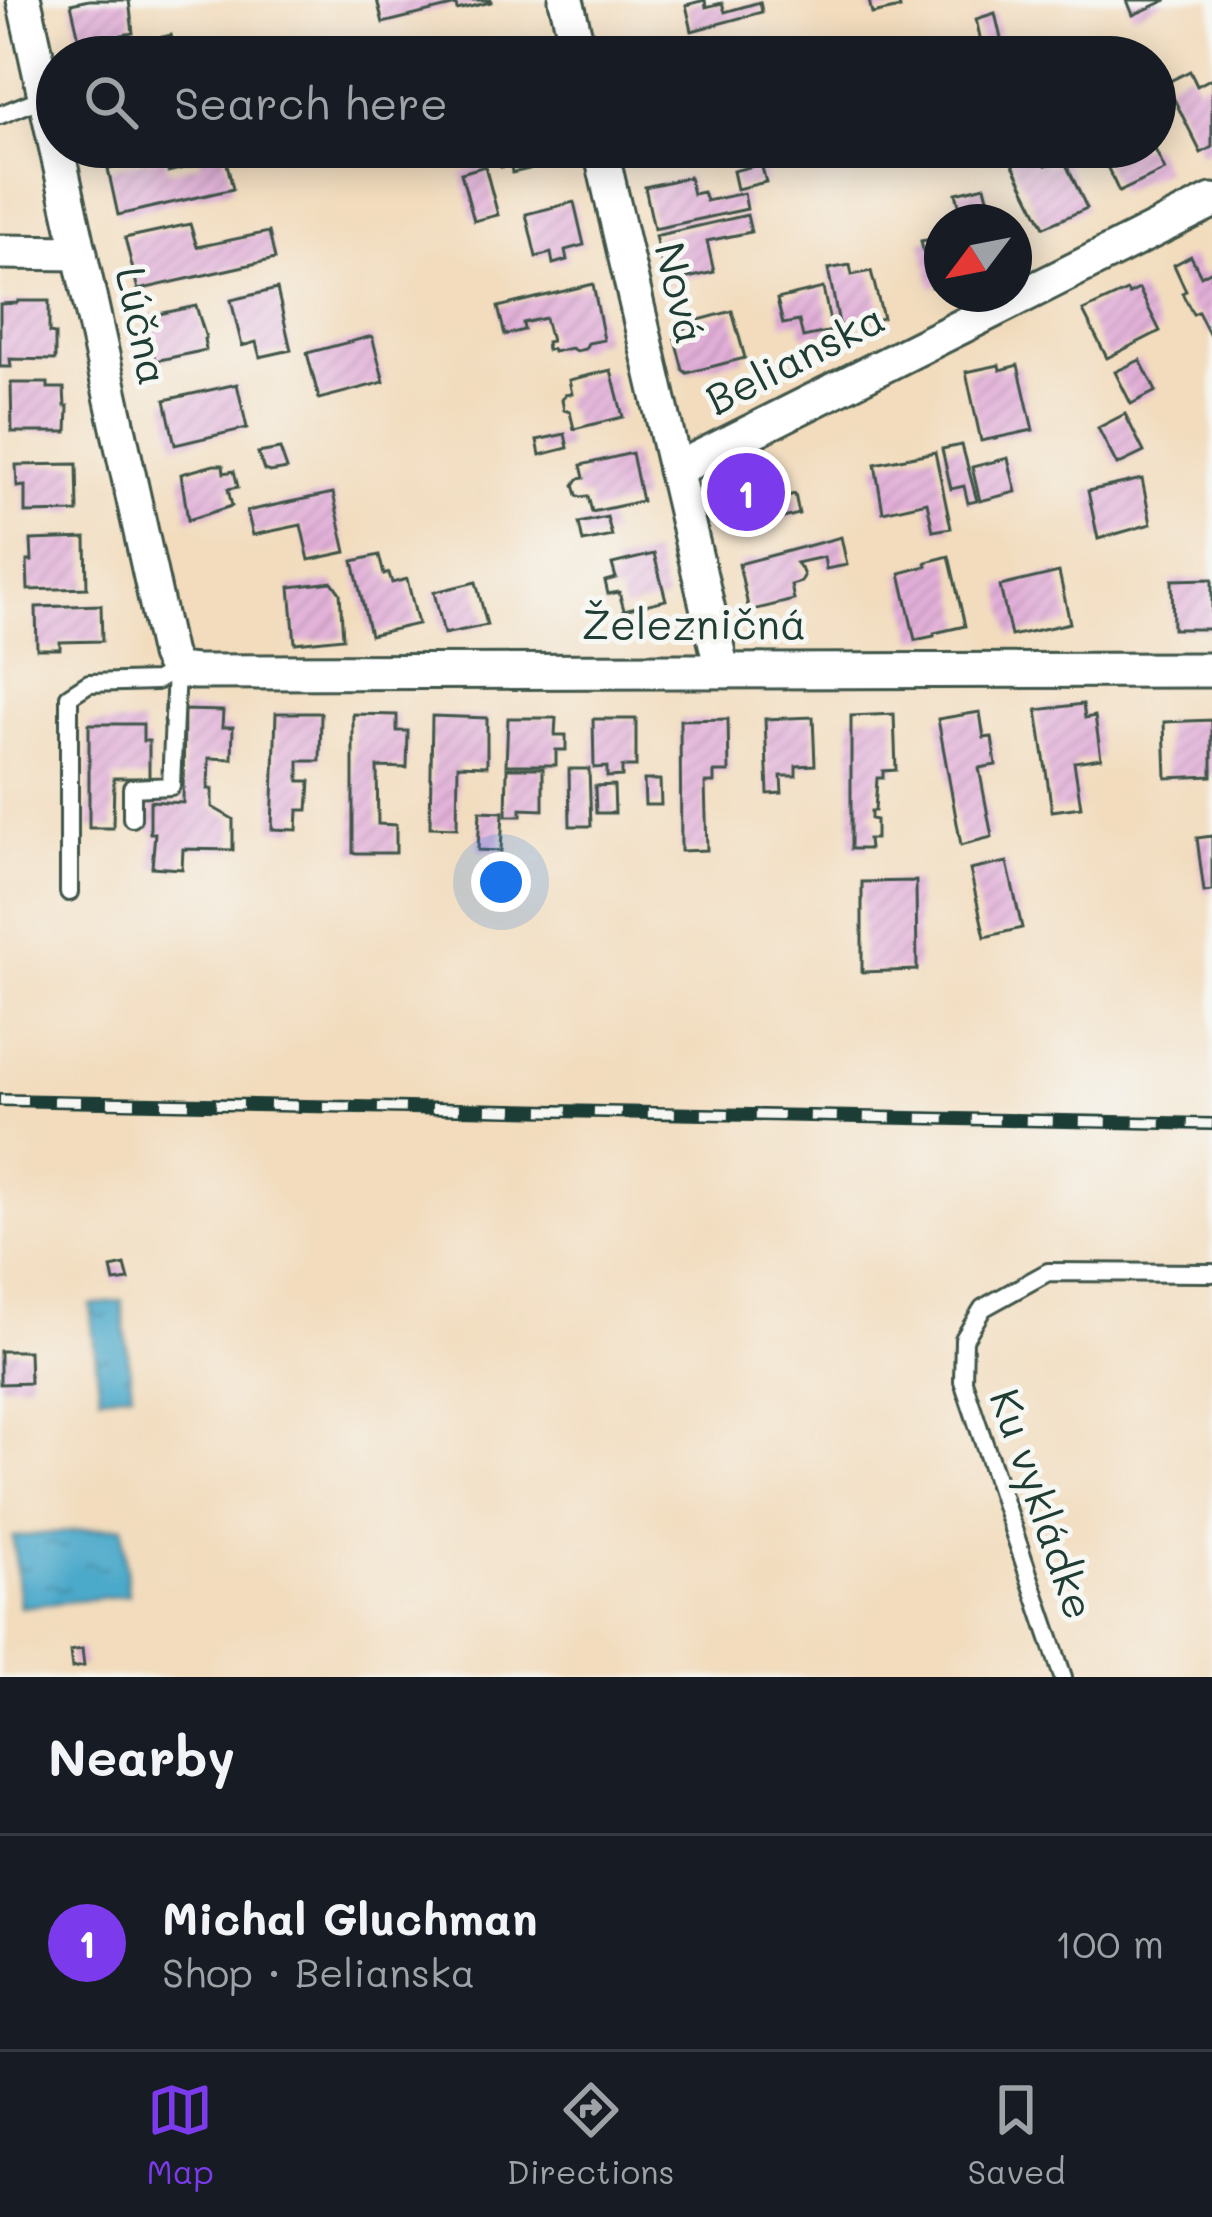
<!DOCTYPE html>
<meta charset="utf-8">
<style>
:root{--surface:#171b24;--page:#242831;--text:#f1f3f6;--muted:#9ea1a6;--line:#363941;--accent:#7c3aed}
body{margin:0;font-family:Mali,sans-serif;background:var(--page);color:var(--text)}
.compass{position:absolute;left:924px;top:204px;width:108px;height:108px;border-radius:50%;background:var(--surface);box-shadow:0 6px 30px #0003;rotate:238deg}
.you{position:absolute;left:501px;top:882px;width:42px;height:42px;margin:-30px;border:9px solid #fff;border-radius:50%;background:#1a73e8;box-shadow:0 0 0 18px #1a73e833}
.badge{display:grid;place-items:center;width:78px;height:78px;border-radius:50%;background:var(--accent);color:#fff;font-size:39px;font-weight:700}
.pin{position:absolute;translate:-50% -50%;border:6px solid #fff;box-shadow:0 3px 12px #0006}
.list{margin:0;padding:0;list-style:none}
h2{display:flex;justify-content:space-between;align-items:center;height:156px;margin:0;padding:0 48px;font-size:51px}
h2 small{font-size:39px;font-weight:400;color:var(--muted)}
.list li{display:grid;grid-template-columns:78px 1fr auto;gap:36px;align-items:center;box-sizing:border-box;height:216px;padding:0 48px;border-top:3px solid var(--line)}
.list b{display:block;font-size:45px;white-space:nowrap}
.list p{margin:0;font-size:39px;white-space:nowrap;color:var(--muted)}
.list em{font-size:39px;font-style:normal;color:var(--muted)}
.icon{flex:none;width:66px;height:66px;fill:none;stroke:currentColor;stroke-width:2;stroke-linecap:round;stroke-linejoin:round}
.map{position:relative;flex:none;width:1212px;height:1677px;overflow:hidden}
.search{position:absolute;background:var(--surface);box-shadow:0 6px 30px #0003;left:36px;right:36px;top:36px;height:132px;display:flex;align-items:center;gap:30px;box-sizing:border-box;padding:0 42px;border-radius:66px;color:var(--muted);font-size:45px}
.sheet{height:372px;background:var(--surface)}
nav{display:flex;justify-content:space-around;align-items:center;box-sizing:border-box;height:168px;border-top:3px solid var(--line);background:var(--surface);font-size:33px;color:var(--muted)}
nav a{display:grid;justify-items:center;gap:6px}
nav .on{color:var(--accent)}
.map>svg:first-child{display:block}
.water{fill:url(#water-ripples);stroke:#36737f;stroke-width:3}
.building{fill:url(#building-hatch)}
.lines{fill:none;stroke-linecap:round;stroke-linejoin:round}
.service-casing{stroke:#3f5549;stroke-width:22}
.minor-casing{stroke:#3f5549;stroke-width:39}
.service{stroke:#fff;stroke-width:16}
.minor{stroke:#fff;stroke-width:33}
.rail-casing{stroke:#1f3d34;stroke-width:14}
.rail{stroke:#f6f6f2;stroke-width:9;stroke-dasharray:27;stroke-linecap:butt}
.labels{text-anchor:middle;stroke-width:10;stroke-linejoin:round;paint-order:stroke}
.street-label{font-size:42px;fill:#1f3d34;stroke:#f6f6f2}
</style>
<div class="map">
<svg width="1212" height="1677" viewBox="0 0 1212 1677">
<defs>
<pattern id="water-ripples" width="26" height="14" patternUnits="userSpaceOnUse" patternTransform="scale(3)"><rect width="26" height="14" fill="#4ca9ca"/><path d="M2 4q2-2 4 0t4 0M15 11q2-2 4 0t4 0" fill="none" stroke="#3f8ba5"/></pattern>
<pattern id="building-hatch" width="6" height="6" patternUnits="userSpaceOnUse" patternTransform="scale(3)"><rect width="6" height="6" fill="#e2afd8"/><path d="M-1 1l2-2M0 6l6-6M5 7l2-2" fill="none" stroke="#c197ba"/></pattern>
</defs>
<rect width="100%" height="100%" fill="#f6f6f2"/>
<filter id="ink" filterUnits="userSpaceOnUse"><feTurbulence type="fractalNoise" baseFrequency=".00833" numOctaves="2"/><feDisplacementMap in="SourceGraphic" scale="24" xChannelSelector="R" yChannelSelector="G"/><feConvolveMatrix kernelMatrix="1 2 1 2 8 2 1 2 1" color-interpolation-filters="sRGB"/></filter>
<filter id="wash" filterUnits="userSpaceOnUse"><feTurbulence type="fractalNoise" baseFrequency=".004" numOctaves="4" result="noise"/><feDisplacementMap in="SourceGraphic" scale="48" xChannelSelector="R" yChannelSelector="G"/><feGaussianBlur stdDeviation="2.7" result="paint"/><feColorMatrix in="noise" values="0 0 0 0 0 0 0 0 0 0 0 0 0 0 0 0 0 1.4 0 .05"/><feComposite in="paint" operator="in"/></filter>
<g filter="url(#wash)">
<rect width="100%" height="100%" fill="#f2dcbd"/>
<g class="water">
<polygon points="122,1301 132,1392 100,1396 90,1305"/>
<polygon points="123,1526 128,1595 20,1607 13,1537"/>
</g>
<g id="blocks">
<g class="building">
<polygon points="89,0 129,0 133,33 122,35 123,38 81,47 71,4"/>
<polygon points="377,0 491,0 491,2 457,10 456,5 383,23"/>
<polygon points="705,0 706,7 722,3 725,12 760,2 762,12 692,31 686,5"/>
<polygon points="869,0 898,0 900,8 872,14"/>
<polygon points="1127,0 1167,0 1133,15"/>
<polygon points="995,13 1002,43 983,51 976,19"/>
<polygon points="171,35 176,54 145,57 141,42"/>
<polygon points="527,36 532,57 455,57 455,56"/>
<polygon points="1190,71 1197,86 1212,78 1212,147 1201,153 1166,83"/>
<polygon points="198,147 223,147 233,189 118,215 108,169 165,156 168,172 201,164"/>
<polygon points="486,147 552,147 555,163 512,173 511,165 501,167 497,149 487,152"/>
<polygon points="1034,147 1037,147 1046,165 1063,158 1087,208 1044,227 1010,159"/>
<polygon points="1098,147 1154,147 1165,170 1119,192"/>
<polygon points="761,164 766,182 737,189 733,171"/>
<polygon points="485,166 498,215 474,221 461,173"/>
<polygon points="689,177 693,194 703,192 706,201 744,193 747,209 654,229 645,187"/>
<polygon points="985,186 992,213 963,220 956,193"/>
<polygon points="574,202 584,245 565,250 567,260 553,264 551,253 536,257 526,214"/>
<polygon points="747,215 751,232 707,241 714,272 666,283 655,236"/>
<polygon points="190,224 197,247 269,232 275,259 138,290 125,238"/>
<polygon points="942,237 942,284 931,287 921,241"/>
<polygon points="1191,256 1201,276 1212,270 1212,332 1209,334 1198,312 1193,314 1182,293 1186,291 1174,265"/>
<polygon points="850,265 852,275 871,271 883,318 840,328 828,269"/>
<polygon points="593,284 604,340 588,343 585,349 576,351 571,348 553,352 552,349 547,350 546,342 551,341 545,318 523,323 524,330 505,335 498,307"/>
<polygon points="823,288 832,331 803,337 799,321 783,324 777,299"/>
<polygon points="277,289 291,350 260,357 256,342 242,346 231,300"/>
<polygon points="1139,289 1160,331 1107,358 1083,311 1127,291 1129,294"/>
<polygon points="18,301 49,301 49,333 55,334 55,360 10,359 11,367 0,367 0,304 17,303"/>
<polygon points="196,306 206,338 204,339 206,350 155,361 145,317"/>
<polygon points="732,311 745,358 687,373 683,370 675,339 688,336 684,324"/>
<polygon points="372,336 384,382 319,399 307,353"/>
<polygon points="1140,360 1156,391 1131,404 1115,372"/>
<polygon points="999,365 1000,370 1018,365 1033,430 981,441 966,372"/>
<polygon points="611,370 623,417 574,429 570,412 564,410 562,400 565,395 572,394 569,380"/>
<polygon points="11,383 48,383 48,388 64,388 65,406 68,406 67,432 12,432"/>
<polygon points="237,384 247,428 175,445 165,400"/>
<polygon points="1125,414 1144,452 1117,465 1098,428"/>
<polygon points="565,434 568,448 540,455 537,440"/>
<polygon points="962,445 977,501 968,503 964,486 951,489 942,449"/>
<polygon points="280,449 287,469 270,472 264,470 258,453"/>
<polygon points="935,452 951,528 933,531 927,502 883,512 875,464"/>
<polygon points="632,453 642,501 592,512 588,496 581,497 577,495 574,485 578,479 584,478 581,465"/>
<polygon points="1008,458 1016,492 980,501 972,467"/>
<polygon points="77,464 78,512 25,513 25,486 17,487 16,465"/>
<polygon points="214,465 223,465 224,473 234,471 238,487 228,489 232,506 188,520 181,474"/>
<polygon points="767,466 770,482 779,480 783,497 795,494 799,514 776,520 775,515 730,525 719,478"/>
<polygon points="1142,479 1151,524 1098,539 1088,491"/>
<polygon points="333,493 346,552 309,560 301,525 253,535 247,511"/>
<polygon points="607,517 612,536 583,542 579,523"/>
<polygon points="841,537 847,565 826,569 824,557 796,563 801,568 804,576 801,582 791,585 794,600 749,611 739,564"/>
<polygon points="86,538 87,588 28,590 27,561 32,561 31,540"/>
<polygon points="654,554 666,600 624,610 619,592 608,594 605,581 616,578 612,564"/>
<polygon points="379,555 384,575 389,573 392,583 407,579 418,624 370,635 353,561"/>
<polygon points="949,556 965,626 934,633 934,636 915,640 900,573 927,566 926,562"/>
<polygon points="1059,572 1070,623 1011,636 1000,586"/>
<polygon points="1212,579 1212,629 1173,629 1172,580"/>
<polygon points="332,582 340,593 343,638 295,643 290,587"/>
<polygon points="476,582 487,625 444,634 434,592"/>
<polygon points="101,605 102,641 60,642 60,649 37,649 36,607"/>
<polygon points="1083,704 1085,718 1095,716 1101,758 1074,762 1081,807 1052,811 1037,710"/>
<polygon points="184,710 223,711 222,727 233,727 232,759 209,758 208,789 212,789 212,807 233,819 233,850 183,849 182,869 152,867 155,833 150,833 150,801 183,803"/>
<polygon points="980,712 984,738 992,737 996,765 979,768 992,837 961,845 938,719"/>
<polygon points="276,713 321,713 320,761 299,761 299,781 310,781 308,810 298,810 297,830 272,829"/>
<polygon points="353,714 397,715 397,731 408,731 407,768 377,767 378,824 396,825 396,853 353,853"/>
<polygon points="894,714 896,770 883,771 883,778 877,778 875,811 871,811 871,819 876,820 876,839 868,839 869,849 851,849 851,716"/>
<polygon points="432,716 487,718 487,766 458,765 457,828 430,827"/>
<polygon points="813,717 815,765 796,766 796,776 781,776 782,793 768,794 765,719"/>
<polygon points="508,718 556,718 555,735 566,735 566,750 556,750 556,765 506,765"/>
<polygon points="593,719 636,719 636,767 622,767 622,776 607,777 607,767 594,768"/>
<polygon points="728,719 729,772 714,772 714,783 705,783 707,850 681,851 680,720"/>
<polygon points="1212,720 1212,776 1166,778 1164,722"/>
<polygon points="89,724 143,724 143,741 149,741 149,778 114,778 113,828 89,828"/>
<polygon points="507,768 543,768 543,810 521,809 521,816 506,816"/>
<polygon points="569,769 589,769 591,826 570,826"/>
<polygon points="644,780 660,780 661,805 645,805"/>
<polygon points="614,785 615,813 596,813 595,786"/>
<polygon points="480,811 503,812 501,851 478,850"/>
<polygon points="1212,836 1212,891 1204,892 1197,838"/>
<polygon points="1007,862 1022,928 985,937 970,870"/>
<polygon points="916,881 917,970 862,972 862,882"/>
<polygon points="125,1265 129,1280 114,1282 111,1268"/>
<polygon points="0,1351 29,1351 30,1383 0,1384"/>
<polygon points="82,1649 84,1666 72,1668 70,1651"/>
</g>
</g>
</g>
<g filter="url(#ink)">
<use href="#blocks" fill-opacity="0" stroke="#3f5549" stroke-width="3"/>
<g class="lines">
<defs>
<g id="service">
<polyline points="0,115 45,97"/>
<polyline points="132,818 132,788 171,786 176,670"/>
<polyline points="69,892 69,696 89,683 156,681 176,670"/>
<polyline points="1063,1677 963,1381 964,1339 983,1308 1048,1272 1212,1273"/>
</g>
<g id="minor">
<polyline points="24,0 168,655 176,670 195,672 1212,670"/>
<polyline points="566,0 580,57"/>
<polyline points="600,147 722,670"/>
<polyline points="0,252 80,253"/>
<polyline points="675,470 1212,201"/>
</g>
</defs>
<use href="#service" class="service-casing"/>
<use href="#minor" class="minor-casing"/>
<use href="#service" class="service"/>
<use href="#minor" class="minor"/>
<defs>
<polyline id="rail" points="0,1100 1212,1124"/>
</defs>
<use href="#rail" class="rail-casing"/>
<use href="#rail" class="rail"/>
</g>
</g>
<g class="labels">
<g class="street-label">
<text transform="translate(680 293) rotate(77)" y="15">Nová</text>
<text transform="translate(142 326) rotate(78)" y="15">Lúčna</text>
<text transform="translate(795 359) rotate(-27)" y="15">Belianska</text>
<text x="694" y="640">Železničná</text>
<text transform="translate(1042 1504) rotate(71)" y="15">Ku vykládke</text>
</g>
</g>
</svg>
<svg class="compass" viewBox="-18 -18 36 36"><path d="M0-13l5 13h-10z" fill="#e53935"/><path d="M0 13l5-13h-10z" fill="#9ea1a6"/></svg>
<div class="you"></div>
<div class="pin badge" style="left:746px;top:492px">1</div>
<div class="search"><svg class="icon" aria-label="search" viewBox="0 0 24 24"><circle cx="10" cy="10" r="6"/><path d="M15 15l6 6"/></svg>Search here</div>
</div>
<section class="sheet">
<h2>Nearby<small></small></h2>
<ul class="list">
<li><span class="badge">1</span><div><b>Michal Gluchman</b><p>Shop · Belianska</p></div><em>100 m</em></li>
</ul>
</section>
<nav>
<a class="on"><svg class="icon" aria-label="map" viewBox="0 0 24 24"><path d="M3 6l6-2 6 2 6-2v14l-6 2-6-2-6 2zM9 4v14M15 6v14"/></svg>Map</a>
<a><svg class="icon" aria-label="directions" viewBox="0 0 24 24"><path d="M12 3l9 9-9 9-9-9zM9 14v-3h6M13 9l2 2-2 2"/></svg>Directions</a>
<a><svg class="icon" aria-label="saved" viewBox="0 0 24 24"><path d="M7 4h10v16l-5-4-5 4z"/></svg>Saved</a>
</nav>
